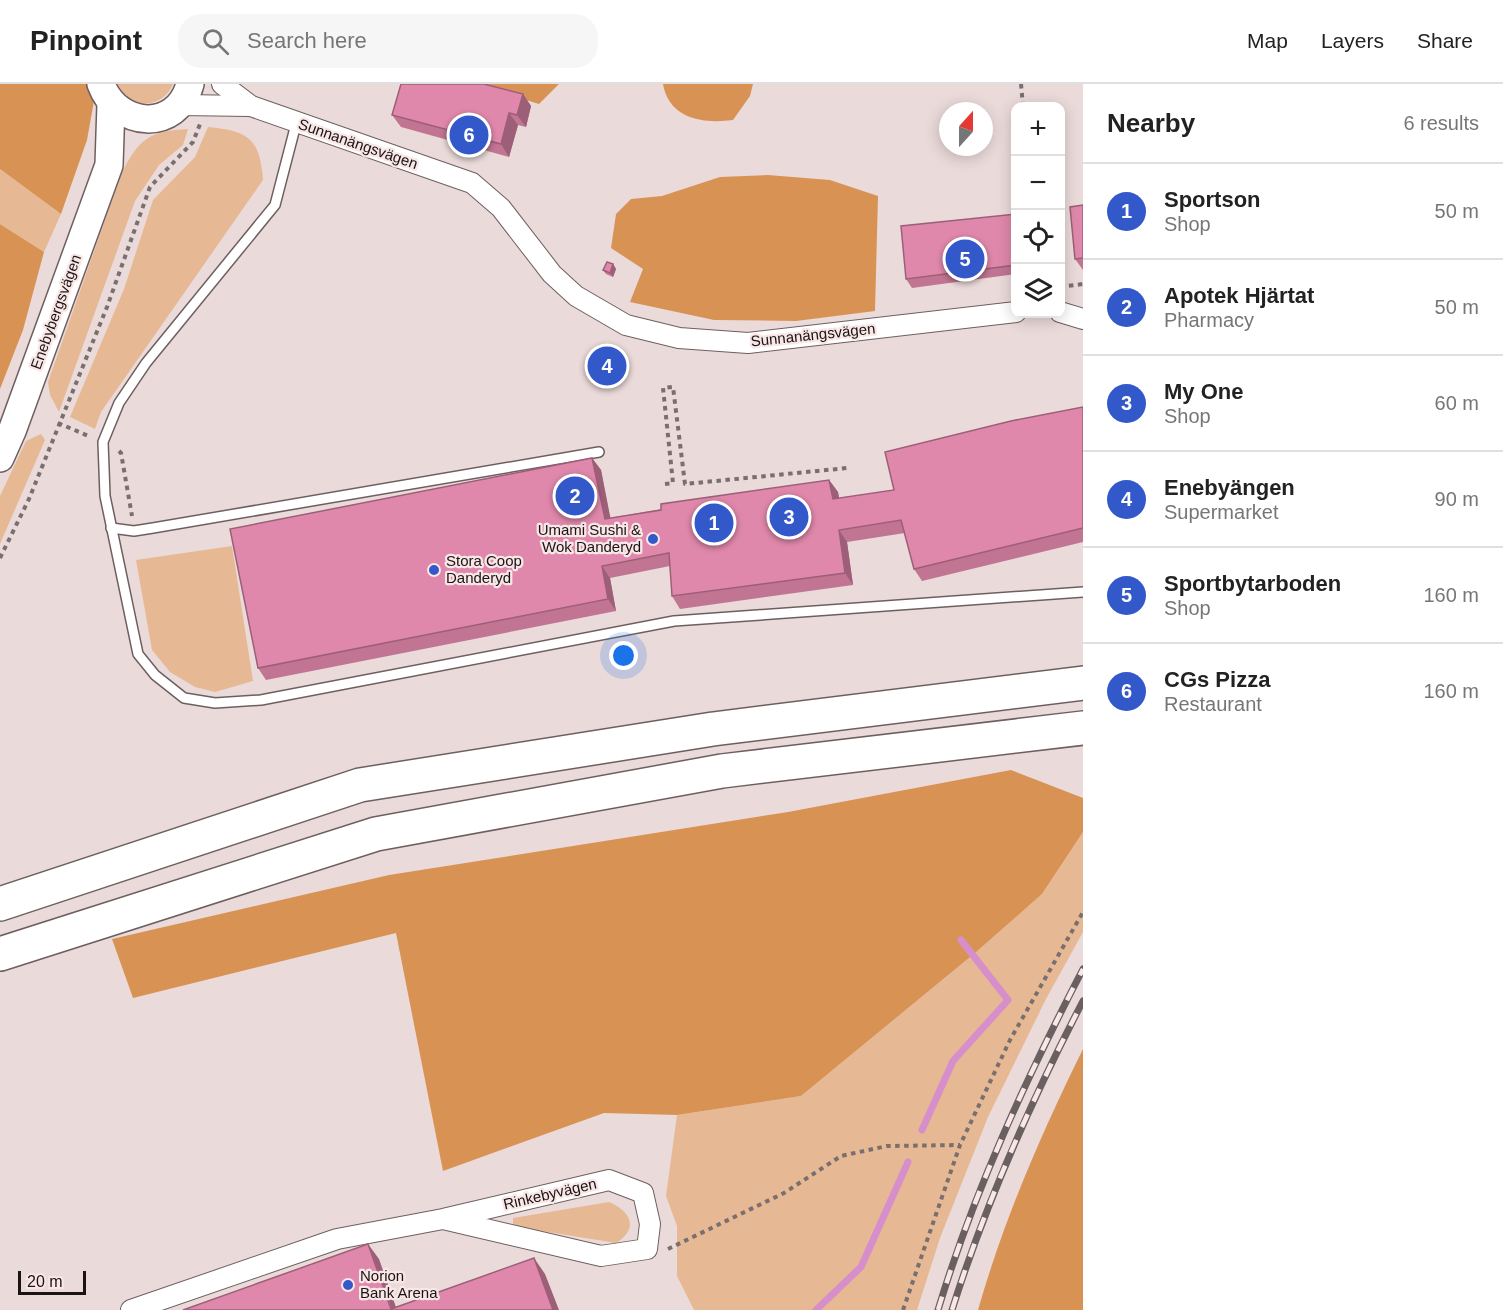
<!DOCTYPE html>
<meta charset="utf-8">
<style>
:root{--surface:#fff;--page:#f6f6f6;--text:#222;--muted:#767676;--line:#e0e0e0;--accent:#3358c9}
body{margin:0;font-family:Arial,sans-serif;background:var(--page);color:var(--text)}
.controls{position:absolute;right:18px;top:18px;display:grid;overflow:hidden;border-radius:12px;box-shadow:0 3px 15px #0003}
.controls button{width:54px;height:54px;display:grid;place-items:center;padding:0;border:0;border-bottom:2px solid var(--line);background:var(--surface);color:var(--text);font:30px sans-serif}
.compass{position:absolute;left:939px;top:18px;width:54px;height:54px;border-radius:50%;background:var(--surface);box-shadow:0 3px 15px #0003;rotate:21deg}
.scale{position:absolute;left:18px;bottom:15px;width:68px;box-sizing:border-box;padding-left:6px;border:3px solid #1a1415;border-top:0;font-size:16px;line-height:21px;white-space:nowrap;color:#1a1415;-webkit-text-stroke:4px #f9e7e7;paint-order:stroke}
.you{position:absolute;left:624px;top:572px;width:21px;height:21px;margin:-15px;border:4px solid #fff;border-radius:50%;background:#1a73e8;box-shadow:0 0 0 9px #1a73e833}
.badge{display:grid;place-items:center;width:39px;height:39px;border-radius:50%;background:var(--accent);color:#fff;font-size:20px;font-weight:700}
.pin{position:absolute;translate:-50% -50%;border:3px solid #fff;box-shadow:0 2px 6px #0006}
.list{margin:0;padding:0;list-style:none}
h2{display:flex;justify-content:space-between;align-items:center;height:78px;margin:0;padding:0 24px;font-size:26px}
h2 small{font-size:20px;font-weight:400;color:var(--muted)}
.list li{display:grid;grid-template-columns:39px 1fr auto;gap:18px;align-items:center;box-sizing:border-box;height:96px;padding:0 24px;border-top:2px solid var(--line)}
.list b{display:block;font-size:22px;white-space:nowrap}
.list p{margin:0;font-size:20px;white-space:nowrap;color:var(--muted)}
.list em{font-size:20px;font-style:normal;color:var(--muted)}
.icon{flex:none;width:33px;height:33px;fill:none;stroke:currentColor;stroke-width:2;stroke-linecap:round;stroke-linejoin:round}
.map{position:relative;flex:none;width:1083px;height:1226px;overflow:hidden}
header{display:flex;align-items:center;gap:36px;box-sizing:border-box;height:84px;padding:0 30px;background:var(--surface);border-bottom:2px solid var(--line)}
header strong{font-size:28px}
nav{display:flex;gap:33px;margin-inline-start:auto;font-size:21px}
.search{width:420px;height:54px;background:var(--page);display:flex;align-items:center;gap:15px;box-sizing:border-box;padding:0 21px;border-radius:24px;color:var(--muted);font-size:22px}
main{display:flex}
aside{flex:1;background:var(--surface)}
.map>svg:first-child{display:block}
.green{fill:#e6b994}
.forest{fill:#d89354}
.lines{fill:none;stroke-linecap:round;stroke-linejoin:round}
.stream{stroke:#d68fca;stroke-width:7}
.service-casing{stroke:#6e5f5f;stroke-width:12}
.minor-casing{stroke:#6e5f5f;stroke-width:22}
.secondary-casing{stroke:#6e5f5f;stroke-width:30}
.motorway-casing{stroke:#6e5f5f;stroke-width:36}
.path{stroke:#7a6f6f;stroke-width:4;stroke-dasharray:4.5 4.5;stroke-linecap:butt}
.service{stroke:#fff;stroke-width:9}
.minor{stroke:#fff;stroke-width:20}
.secondary{stroke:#fff;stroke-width:27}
.motorway{stroke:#fff;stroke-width:33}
.rail-casing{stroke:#6a6061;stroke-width:7}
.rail{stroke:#f9e7e7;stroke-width:4.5;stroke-dasharray:14;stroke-linecap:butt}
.wall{fill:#c17593}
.shaded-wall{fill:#9d5f78}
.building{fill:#e088ab;stroke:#9d5f78;stroke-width:1.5}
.poi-dot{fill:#3358c9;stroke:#f9e7e7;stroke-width:2}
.labels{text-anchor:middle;stroke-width:4.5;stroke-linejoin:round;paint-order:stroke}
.street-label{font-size:15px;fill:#1a1415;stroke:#f9e7e7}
.poi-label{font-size:15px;fill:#1a1415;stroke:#f9e7e7;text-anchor:start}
</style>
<header>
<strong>Pinpoint</strong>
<div class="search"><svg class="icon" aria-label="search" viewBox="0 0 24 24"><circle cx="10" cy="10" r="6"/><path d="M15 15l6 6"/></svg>Search here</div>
<nav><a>Map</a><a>Layers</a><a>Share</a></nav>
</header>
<main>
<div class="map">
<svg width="1083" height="1226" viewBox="0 0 1083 1226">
<rect width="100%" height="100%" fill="#ebdada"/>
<g class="green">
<path d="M116 0H173C161 27 128 25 116 0Z"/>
<path d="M208 43C248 47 260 54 263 96L101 328 95 345 70 333 124 205 153 116 195 73Z"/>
<path d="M188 45 183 61 159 81 135 117 59 328 50 311 48 298 122 88C140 54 150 47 188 45Z"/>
<polygon points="0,85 61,130 44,168 0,140"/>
<polygon points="41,350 45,356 0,460 0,412 26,357"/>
<polygon points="232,462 253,597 215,608 195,603 170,588 152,566 136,476"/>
<polygon points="1083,748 1083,848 1046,915 988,1033 940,1154 917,1226 694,1226 677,1192 677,1142 666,1112 677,1031 801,1012 975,869 1042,810"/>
<path d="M609 1118C630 1127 640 1144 616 1159L523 1144 513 1140V1134Z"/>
</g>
<g class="forest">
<polygon points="0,0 92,0 96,6 87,56 61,130 0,85"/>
<polygon points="474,0 559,0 539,20"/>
<path d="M663 0H753L750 12 733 36C703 40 669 35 663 0Z"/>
<polygon points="768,91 830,96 878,112 875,227 796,237 714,236 630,218 643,185 611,164 616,130 631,115 662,112 720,93"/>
<polygon points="0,140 44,168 23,246 0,305"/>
<polygon points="1011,686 1083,714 1083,748 1042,810 975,869 801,1012 677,1031 604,1029 443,1087 396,849 133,914 112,855 389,791 788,728"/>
<path d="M1083 965V1226H978C1004 1135 1041 1050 1083 965Z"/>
</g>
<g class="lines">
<g class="stream">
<polyline points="922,1046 953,977 1008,916 961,856"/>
<polyline points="816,1226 861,1183 908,1078"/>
</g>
<defs>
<g id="service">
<polyline points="296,40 275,121 146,279 119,319 103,358 105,412 138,570 155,591 184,614 215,619 261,616 674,537 1083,508"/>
<polyline points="111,444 134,447 153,444 599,368"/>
</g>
<g id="minor">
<polyline points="222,0 251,22 472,99 501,124 552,190 576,212 626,241 679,254 748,259 1016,228"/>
<polyline points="180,21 251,22"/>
<polyline points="1060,228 1083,235"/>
<polyline points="131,1226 337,1155 443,1135 609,1096 643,1109 650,1140 647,1165 601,1172 443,1135"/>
</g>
<g id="secondary">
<path d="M101 0C117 44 177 49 190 0"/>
<polyline points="0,374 12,347 109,81 111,20"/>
</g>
<g id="motorway">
<polyline points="0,820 360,701 713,645 1083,599"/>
<polyline points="0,870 376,750 722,687 1083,644"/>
</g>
</defs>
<use href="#service" class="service-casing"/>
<use href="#minor" class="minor-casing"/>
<use href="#secondary" class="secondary-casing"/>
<use href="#motorway" class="motorway-casing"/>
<g class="path">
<polyline points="1021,0 1023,22"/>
<polyline points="1060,203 1083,200"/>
<polyline points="58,339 91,353"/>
<polyline points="119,367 121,369 132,432"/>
<polyline points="665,400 673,399 663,304 673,303 685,400 847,384"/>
<polyline points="0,474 29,415 107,223 150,103 193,58 200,40"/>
<polyline points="668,1165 784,1109 841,1072 887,1062 960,1061"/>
<polyline points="903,1226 960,1061 1010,956 1083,828"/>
</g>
<use href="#service" class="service"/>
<use href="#minor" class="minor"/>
<use href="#secondary" class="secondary"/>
<use href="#motorway" class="motorway"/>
<defs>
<g id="rail">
<path d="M938 1226C974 1107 1026 995 1083 885"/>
<path d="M952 1226C986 1118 1031 1017 1083 917"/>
</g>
</defs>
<use href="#rail" class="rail-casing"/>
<use href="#rail" class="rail"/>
</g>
<g class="wall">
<polygon points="523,10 531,22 526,43 518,41 509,73 401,43 392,31"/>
<polygon points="1083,121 1083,186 1075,175"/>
<polygon points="1016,130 1016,190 912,204 906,195"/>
<polygon points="613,180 616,185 613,193 606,190 603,186"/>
<polygon points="1083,323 1083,458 922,497 914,485 905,449 847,458 853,501 680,525 672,512 670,482 610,494 616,527 266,596 258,584 592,374 601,386 610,434 829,396 838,408 839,414 894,406"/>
</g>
<g class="shaded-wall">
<polygon points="523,10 531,22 526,43 517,31"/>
<polygon points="509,29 518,41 509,73 501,60"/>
<polygon points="613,180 616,185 613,193 610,189"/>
<polygon points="592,374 601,386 613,447 605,435"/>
<polygon points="829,396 838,408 841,427 833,415"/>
<polygon points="839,446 847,458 853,501 845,489"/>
<polygon points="602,482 610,494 616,527 608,515"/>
<polygon points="368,1160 379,1175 397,1226 392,1226"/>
<polygon points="534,1174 545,1190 559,1226 553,1226"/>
</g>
<g class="building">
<polygon points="401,0 484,0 523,10 517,31 509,29 501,60 392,31"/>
<polygon points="1083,121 1083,174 1075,175 1070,123"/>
<polygon points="1016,130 1016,181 906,195 901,142"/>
<polygon points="607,178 613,180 610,189 603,186"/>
<polygon points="1083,323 1083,444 914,485 901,436 839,446 845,489 672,512 669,469 602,482 608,515 258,584 230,445 592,374 605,435 661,426 661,420 829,396 833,415 894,406 885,368 1011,337"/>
<polygon points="368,1160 391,1225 534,1174 553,1226 183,1226"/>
</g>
<g class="poi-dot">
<circle cx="653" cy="455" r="6"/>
<circle cx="434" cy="486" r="6"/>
<circle cx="348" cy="1201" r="6"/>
</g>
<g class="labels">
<g class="street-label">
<text transform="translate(358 60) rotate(19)" y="5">Sunnanängsvägen</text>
<text transform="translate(56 228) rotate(-70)" y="5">Enebybergsvägen</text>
<text transform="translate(813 251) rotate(-6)" y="5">Sunnanängsvägen</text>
<text transform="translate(550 1110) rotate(-13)" y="5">Rinkebyvägen</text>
</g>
<g class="poi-label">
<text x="641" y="451" text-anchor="end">Umami Sushi &amp;<tspan x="641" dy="17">Wok Danderyd</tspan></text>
<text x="446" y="482">Stora Coop<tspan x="446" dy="17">Danderyd</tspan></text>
<text x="360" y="1197">Norion<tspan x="360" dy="17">Bank Arena</tspan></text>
</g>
</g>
</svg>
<div class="controls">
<button>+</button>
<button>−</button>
<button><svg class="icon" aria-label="locate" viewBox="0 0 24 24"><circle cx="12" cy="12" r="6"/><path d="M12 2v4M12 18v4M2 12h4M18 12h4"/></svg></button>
<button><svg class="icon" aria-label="layers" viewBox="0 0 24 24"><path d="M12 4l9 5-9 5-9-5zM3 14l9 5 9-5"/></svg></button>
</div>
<svg class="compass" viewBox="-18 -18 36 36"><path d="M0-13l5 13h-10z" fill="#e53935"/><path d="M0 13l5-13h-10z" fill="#767676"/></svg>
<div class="scale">20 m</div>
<div class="you"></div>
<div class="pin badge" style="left:714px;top:439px">1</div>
<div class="pin badge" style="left:575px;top:412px">2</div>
<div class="pin badge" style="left:789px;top:433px">3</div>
<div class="pin badge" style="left:607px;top:282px">4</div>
<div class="pin badge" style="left:965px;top:175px">5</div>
<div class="pin badge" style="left:469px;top:51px">6</div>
</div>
<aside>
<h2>Nearby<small>6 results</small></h2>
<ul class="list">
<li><span class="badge">1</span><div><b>Sportson</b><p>Shop</p></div><em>50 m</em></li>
<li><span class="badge">2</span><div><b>Apotek Hjärtat</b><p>Pharmacy</p></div><em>50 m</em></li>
<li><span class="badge">3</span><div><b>My One</b><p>Shop</p></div><em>60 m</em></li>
<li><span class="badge">4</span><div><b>Enebyängen</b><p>Supermarket</p></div><em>90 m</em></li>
<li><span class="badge">5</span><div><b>Sportbytarboden</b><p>Shop</p></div><em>160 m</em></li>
<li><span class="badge">6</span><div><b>CGs Pizza</b><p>Restaurant</p></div><em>160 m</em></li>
</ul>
</aside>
</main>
